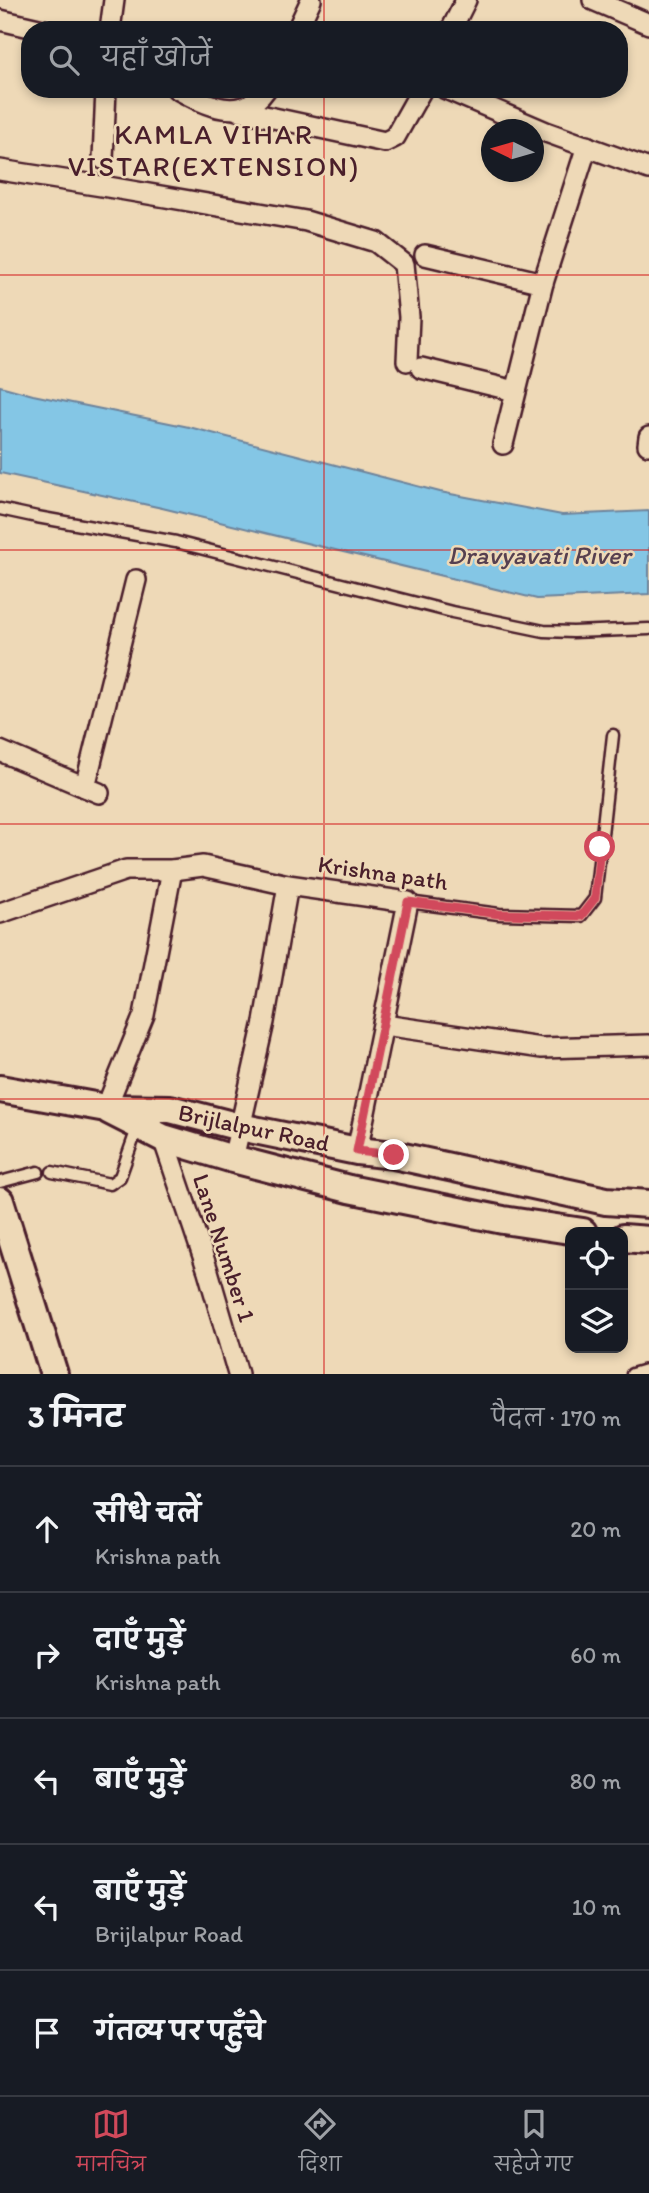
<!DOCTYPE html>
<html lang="hi">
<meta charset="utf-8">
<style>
:root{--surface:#171b24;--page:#242831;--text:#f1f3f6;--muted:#9ea1a6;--line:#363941;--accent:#d1495b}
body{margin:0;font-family:Itim,"Playpen Sans Deva",sans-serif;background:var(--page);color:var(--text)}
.controls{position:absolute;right:21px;bottom:21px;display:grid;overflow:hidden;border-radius:14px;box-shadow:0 4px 10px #0003}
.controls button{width:63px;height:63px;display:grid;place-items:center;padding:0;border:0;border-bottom:2px solid var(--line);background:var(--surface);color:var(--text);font:35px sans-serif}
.compass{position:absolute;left:481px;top:119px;width:63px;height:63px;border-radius:50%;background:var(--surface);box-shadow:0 4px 10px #0003;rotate:275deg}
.stop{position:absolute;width:21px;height:21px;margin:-16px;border:5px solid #d1495b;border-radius:50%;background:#fff}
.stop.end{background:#d1495b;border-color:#fff;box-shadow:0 2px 7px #0008}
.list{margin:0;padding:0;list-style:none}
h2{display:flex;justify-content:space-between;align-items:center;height:91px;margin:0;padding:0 28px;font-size:30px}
h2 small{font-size:23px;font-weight:400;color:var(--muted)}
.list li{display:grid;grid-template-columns:46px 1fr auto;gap:21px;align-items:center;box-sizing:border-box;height:126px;padding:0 28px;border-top:2px solid var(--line)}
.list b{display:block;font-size:26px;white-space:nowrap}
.list p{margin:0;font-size:23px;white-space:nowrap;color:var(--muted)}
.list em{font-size:23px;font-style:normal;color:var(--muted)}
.icon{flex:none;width:38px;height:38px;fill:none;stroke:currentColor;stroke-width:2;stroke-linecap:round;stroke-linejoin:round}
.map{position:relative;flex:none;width:649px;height:1374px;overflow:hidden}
.search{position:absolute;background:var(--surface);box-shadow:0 4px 10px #0003;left:21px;right:21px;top:21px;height:77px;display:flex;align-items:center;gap:18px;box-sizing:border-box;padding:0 24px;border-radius:28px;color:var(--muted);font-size:26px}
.sheet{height:721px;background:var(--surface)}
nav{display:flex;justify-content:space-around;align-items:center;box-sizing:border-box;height:98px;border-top:2px solid var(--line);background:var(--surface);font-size:19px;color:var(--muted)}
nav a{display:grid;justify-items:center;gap:4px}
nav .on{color:var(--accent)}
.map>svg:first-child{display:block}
.water{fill:#84c6e5;stroke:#6d839b;stroke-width:2}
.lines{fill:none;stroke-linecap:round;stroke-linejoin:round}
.lane-casing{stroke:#4a1f2b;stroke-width:15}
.street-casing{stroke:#4a1f2b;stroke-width:24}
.secondary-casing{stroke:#4a1f2b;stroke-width:32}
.lane{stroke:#eed9b7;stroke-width:10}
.street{stroke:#eed9b7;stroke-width:19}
.secondary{stroke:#eed9b7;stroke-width:26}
.route{stroke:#d1495b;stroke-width:9}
.grid{fill:none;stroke:#d62828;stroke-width:2;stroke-opacity:0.55}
.labels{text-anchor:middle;stroke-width:5;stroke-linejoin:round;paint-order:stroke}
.street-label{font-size:24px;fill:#4a1f2b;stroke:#eed9b7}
.water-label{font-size:26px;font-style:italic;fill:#564050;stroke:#eed9b7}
.quarter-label{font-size:28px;letter-spacing:2px;fill:#4a1f2b;stroke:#eed9b7}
</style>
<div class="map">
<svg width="649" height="1374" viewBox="0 0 649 1374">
<rect width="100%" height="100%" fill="#eed9b7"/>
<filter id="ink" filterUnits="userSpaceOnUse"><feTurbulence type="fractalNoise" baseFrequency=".0143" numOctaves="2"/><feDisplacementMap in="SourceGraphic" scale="14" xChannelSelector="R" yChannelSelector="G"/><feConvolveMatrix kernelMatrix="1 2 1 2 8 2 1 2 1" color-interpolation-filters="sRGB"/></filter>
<g filter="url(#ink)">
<polygon class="water" points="0,386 33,395 189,427 440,492 562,515 649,511 649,594 537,599 162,508 0,473"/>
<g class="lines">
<defs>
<g id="lane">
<polyline points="0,509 37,517 176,542 452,612 544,631 573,632 649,629"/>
<polyline points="408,902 499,914 581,916 595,898 613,735"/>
<polyline points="52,1172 110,1184 120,1177 138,1126"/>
<polyline points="0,1182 38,1172"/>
<polyline points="632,1374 649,1369"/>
</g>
<g id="street">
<polyline points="593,0 649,24"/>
<polyline points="0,20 43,30"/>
<polyline points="110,30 114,0"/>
<polyline points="297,30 311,0"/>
<polyline points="451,30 466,0"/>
<path d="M177 89C206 105 242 124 266 89"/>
<polyline points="446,89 546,132 649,169"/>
<polyline points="237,110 385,142 395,137 422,89"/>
<polyline points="103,159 106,89"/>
<polyline points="0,170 108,187 306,221 376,242 404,264 409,317 407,361"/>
<polyline points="425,255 543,283"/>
<polyline points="421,368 515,391"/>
<polyline points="503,444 543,283 587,146"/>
<polyline points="648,445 649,437"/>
<polyline points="0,751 99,793"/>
<polyline points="85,787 136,580"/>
<polyline points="0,913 126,870 172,870 203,866 288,885 408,902 357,1151"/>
<polyline points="384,1025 541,1048 649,1045"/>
<polyline points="106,1108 144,1015 172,870"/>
<polyline points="163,1138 208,1271 238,1374"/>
<polyline points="233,1159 264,1022 288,885"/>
</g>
<g id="secondary">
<polyline points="0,1089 106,1108 170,1109 240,1127 357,1151 394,1155 606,1201 649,1204"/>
<polyline points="110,1111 163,1138 233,1159 349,1189 503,1220 583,1232"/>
<polyline points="0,1201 54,1374"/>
<polyline points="623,1238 649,1240"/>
</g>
</defs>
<use href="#lane" class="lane-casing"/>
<use href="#street" class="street-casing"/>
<use href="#secondary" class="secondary-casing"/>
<use href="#lane" class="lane"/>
<use href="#street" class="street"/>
<use href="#secondary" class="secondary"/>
</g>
</g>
<g class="lines" filter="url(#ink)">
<polyline class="route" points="394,1155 357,1151 408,902 499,914 581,916 595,898 600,847"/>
</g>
<path class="grid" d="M324 0V30M324 89V1374M0 275H649M0 550H649M0 824H649M0 1099H649"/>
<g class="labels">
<g class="street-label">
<text transform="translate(383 873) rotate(8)" y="8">Krishna path</text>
<text transform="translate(254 1128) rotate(12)" y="8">Brijlalpur Road</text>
<text transform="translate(224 1248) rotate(72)" y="8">Lane Number 1</text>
</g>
<g class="water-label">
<text x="539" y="564">Dravyavati River</text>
</g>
<g class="quarter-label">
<text x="214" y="144">KAMLA VIHAR<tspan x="214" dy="32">VISTAR(EXTENSION)</tspan></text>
</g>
</g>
</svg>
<div class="controls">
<button><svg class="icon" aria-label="locate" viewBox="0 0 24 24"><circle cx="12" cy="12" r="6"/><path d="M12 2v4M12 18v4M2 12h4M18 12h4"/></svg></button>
<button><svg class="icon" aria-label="layers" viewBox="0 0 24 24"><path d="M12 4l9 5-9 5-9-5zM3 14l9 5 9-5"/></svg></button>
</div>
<svg class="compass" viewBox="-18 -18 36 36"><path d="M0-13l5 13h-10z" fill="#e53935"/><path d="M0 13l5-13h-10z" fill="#9ea1a6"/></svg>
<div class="stop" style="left:600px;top:847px"></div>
<div class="stop end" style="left:394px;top:1155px"></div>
<div class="search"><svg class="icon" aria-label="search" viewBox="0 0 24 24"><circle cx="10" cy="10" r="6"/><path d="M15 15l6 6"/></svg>यहाँ खोजें</div>
</div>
<section class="sheet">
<h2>3 मिनट<small>पैदल · 170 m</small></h2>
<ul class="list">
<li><svg class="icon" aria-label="ahead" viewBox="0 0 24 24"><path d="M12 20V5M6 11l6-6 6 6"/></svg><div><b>सीधे चलें</b><p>Krishna path</p></div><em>20 m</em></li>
<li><svg class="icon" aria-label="right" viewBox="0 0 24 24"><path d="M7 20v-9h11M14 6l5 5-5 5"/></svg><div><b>दाएँ मुड़ें</b><p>Krishna path</p></div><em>60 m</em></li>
<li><svg class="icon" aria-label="left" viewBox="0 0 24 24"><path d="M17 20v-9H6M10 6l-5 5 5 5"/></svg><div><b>बाएँ मुड़ें</b></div><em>80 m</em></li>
<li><svg class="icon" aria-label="left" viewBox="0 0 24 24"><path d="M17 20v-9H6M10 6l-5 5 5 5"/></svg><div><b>बाएँ मुड़ें</b><p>Brijlalpur Road</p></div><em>10 m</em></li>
<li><svg class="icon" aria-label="arrive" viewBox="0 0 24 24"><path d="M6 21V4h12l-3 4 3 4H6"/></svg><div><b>गंतव्य पर पहुँचे</b></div></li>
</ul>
</section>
<nav>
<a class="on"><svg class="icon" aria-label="map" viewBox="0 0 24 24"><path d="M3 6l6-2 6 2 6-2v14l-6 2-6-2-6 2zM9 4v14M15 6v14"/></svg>मानचित्र</a>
<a><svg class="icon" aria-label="directions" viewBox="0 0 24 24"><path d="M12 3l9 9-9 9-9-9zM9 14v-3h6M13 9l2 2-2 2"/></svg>दिशा</a>
<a><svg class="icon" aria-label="saved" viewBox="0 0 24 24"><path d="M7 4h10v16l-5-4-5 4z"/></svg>सहेजे गए</a>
</nav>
